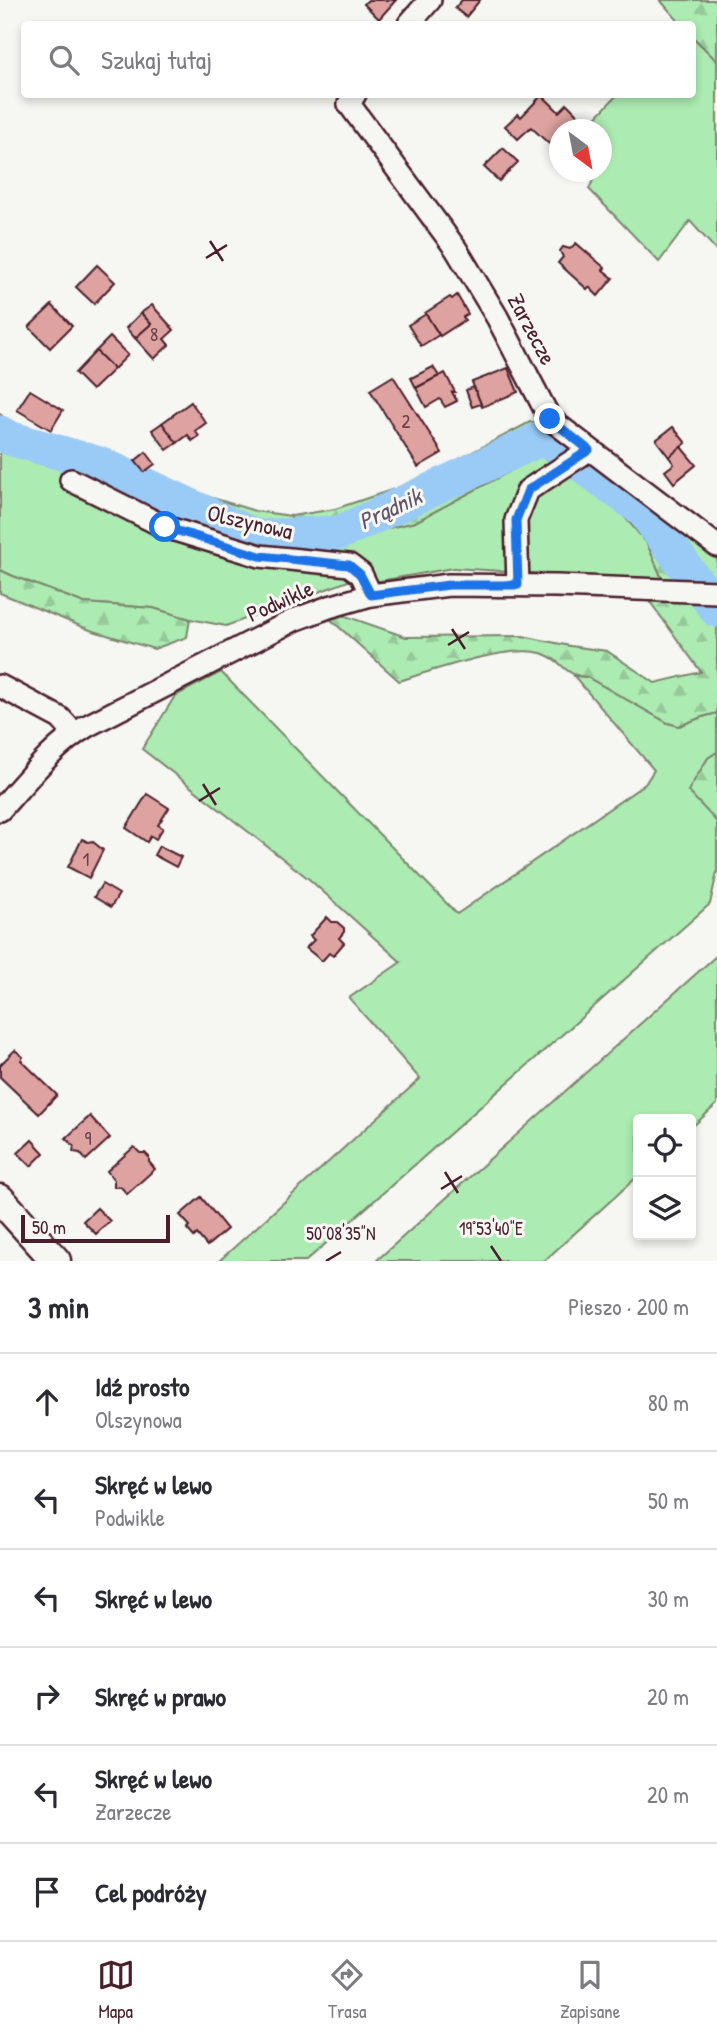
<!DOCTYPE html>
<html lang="pl">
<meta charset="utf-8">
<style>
:root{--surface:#fff;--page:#f2f2f3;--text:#2b2b33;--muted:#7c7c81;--line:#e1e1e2;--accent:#4a1f2b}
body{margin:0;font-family:"Patrick Hand",sans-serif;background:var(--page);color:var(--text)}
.controls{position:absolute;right:21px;bottom:21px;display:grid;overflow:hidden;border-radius:7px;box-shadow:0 4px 10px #0003}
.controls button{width:63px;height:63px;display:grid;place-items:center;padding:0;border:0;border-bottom:2px solid var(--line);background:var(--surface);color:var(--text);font:35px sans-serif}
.compass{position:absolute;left:549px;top:119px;width:63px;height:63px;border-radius:50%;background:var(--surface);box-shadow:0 4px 10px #0003;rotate:148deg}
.scale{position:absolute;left:21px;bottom:18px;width:149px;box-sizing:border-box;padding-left:7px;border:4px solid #4a1f2b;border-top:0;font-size:19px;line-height:24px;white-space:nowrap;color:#4a1f2b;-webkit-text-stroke:5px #f6f6f2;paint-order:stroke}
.stop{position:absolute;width:21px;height:21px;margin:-16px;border:5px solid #1a73e8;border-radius:50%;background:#fff}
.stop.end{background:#1a73e8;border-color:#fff;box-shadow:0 2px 7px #0008}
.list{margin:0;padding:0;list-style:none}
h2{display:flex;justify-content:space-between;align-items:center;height:91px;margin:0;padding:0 28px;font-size:30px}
h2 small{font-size:23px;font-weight:400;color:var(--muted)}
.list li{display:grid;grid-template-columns:46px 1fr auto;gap:21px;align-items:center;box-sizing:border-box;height:98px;padding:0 28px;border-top:2px solid var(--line)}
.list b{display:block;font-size:26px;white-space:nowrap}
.list p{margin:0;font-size:23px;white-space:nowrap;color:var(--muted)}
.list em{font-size:23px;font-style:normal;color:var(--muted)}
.icon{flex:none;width:38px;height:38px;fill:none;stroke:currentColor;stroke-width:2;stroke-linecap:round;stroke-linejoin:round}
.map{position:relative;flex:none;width:717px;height:1261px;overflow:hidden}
.search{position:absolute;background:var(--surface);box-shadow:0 4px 10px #0003;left:21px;right:21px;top:21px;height:77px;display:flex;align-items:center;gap:18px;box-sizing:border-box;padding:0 24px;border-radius:7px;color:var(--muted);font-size:26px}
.sheet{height:679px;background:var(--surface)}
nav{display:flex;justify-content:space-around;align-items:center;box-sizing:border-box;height:98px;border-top:2px solid var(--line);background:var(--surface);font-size:19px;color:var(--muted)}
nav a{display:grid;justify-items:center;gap:4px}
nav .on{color:var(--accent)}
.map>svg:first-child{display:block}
.green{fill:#acebb2;stroke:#7b856e;stroke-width:2}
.forest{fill:url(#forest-firs);stroke:#7b856e;stroke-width:2}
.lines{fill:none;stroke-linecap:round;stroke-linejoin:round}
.river{stroke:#9acbf6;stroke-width:35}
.building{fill:#dea3a0;stroke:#4a1f2b;stroke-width:2}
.minor-casing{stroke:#4a1f2b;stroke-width:26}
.major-casing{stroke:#4a1f2b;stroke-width:33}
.minor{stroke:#f6f6f2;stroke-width:21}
.major{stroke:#f6f6f2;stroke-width:28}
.route{stroke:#1a73e8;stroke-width:9}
.ticks{fill:none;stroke:#4a1f2b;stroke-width:2.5}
.labels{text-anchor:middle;stroke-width:6;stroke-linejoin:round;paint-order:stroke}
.number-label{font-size:19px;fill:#6f4048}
.street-label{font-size:23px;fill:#4a1f2b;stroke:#f6f6f2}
.water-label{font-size:24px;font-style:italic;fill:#625368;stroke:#f6f6f2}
.ticks-label{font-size:18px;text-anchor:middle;fill:#4a1f2b;stroke:#f6f6f2;stroke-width:6;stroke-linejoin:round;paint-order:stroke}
</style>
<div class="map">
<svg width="717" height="1261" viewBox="0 0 717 1261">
<defs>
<pattern id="forest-firs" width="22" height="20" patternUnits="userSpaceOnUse" patternTransform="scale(1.75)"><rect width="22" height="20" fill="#acebb2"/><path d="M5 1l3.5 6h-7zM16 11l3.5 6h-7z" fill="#96c999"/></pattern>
</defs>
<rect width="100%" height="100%" fill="#f6f6f2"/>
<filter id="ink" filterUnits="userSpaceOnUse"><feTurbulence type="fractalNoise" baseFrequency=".0143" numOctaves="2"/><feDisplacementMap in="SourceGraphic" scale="14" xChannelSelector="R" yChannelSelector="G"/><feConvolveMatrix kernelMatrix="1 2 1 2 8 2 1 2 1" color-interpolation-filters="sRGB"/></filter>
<g filter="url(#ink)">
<g class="green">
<polygon points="693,37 717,61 717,251 690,221 659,262 589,189 594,178 588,172 602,172 602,130 584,130 617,95 692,94"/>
<polygon points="0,414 14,426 80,451 66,487 338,568 354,579 226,626 190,619 153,608 84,603 13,576 0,570"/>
<polygon points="540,455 613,503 647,543 663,581 453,568 374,582 353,557 341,552 296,549 253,543 190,526 111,494 95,470 99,457 154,480 255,511 291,516 296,548 415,522"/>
<polygon points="221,672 457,914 645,784 654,770 574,676 587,677 668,723 679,726 702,717 717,713 717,752 708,758 689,790 717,822 717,872 710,904 306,1261 219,1261 420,1079 349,998 401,962 309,879 142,749 175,696"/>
<polygon points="717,955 717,1104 691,1128 691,1119 638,1119 638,1176 544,1261 376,1261"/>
</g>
<g class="forest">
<polygon points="660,0 717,0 717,61 693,37 692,24 681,24"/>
<polygon points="530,422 546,423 717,553 717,581 663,581 647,543 613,503 540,455 415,522 296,549 291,516 335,509 415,482"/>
<polygon points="0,570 13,576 84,603 153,608 190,619 187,637 154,649 90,630 0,593"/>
<path d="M648 599 717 604V713L702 717 679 726 668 723 587 677C563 675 564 662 546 655 516 641 431 671 399 681L329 618 340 614 406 637 523 636 570 646 607 651 655 683 701 672Z"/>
<polygon points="717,752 717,822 688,791 708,758"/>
</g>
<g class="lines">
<polyline class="river" points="0,433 9,438 103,465 257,537 339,533 538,440 551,442 644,511 717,610"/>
</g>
<g class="building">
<polygon points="368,0 396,0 379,19 364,4"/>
<polygon points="462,0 480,0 466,17 455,8"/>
<polygon points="542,95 559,112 567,104 578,115 563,130 560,130 560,134 549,144 531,127 518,139 505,126 518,114 521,117"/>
<polygon points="503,148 518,162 499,181 484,167"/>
<polygon points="576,243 605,268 603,270 613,278 598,296 589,287 587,289 558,263 563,257 560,251 563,247 570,249"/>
<polygon points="97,265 115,282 94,304 76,287"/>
<polygon points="457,295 468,314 463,317 465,320 440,336 425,313 450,297 452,299"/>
<polygon points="52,305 72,326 50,348 29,327"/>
<polygon points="152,305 174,330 164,339 169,345 154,359 135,338 151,324 141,313"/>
<polygon points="141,313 151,324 135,338 126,328"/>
<polygon points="426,314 439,335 421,346 408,325"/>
<polygon points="110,337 128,355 114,369 96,351"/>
<polygon points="96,351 114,369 92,390 75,373"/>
<polygon points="433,367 439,376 416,388 411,378"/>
<polygon points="508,368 518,392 482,407 472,382"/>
<polygon points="445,373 455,392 452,392 457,401 445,407 440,399 426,407 416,388"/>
<polygon points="393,376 442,453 418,467 370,390"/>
<polygon points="474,387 481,404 472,407 466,390"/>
<polygon points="30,390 63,410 51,430 17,410"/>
<polygon points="191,402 206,423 195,431 199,436 192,441 188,435 177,443 162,423"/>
<polygon points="162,423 177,443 167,450 152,430"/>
<polygon points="673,427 686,443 669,457 656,440"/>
<polygon points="681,447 696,465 674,483 665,471 674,464 669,457"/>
<polygon points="146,452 155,464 144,472 135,461"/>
<polygon points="147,794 169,808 158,825 163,828 156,839 151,836 147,842 126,828"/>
<polygon points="82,839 88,842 92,841 103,850 89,878 68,867"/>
<polygon points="159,846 181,857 176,867 154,855"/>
<polygon points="102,884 119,894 111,907 94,897"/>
<polygon points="327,917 332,922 337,922 344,928 344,932 339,938 344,943 333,956 329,953 322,961 306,948 314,940 310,936"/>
<polygon points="15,1050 23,1057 21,1060 57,1095 39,1114 0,1077 0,1065"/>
<polygon points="90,1116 110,1138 86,1160 80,1153 73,1152 74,1146 66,1138"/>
<polygon points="32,1140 44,1153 31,1166 18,1153"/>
<polygon points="134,1147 140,1153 145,1153 149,1157 149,1162 155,1169 127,1194 121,1187 114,1187 114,1180 107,1171"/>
<polygon points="201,1197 227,1229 207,1246 197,1234 194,1237 187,1229 190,1226 180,1215"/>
<polygon points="97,1208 110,1221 96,1234 83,1221"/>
</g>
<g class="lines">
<defs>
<g id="minor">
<polyline points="409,24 430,0"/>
<polyline points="355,94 349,104 456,249 497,317 550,419 717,546"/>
<polyline points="71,480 165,527 260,556 349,565 361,574 371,595"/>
<polyline points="518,585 516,520 528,490 589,450"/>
<polyline points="0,686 60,718 74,733"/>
<path d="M0 810C27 780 52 747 87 726L294 620 329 607 371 595 449 585 557 586 717 592"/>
</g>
<polyline id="major" points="0,1199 56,1261"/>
</defs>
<use href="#minor" class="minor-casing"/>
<use href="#major" class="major-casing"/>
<use href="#minor" class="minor"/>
<use href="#major" class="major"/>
</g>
</g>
<g class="lines" filter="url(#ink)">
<polyline class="route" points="165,527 260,556 349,565 360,574 371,595 449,585 518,585 516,520 528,490 589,450 550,419"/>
</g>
<path class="ticks" d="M210 241 223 261M206 258 227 245M452 629 465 649M448 645 469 632M203 784 216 805M199 801 220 788M445 1172 458 1193M441 1189 462 1176M491 1246 501 1261M326 1261 341 1252"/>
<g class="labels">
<g class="number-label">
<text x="154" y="341">8</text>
<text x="406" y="428">2</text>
<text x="86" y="866">1</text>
<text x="88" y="1145">9</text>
</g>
<g class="street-label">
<text transform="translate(532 329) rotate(62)" y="8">Zarzecze</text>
<text transform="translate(250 522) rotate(13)" y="8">Olszynowa</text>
<text transform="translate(280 601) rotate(-24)" y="8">Podwikle</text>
</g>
<g class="water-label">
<text transform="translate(390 509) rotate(-25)" y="8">Prądnik</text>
</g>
</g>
<g class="ticks-label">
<text x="491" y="1235">19°53'40"E</text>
<text x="341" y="1240">50°08'35"N</text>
</g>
</svg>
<div class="controls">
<button><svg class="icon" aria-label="locate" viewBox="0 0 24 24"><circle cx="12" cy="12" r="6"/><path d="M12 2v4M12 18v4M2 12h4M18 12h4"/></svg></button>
<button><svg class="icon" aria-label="layers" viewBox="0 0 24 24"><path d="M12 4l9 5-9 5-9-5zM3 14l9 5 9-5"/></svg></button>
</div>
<svg class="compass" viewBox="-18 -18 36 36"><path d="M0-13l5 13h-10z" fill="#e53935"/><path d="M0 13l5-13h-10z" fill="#7c7c81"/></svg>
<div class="scale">50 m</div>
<div class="stop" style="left:165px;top:527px"></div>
<div class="stop end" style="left:550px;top:419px"></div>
<div class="search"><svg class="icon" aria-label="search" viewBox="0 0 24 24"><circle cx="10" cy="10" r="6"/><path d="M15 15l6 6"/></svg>Szukaj tutaj</div>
</div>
<section class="sheet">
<h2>3 min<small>Pieszo · 200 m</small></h2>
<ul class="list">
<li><svg class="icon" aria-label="ahead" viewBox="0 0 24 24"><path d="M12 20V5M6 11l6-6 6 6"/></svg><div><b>Idź prosto</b><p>Olszynowa</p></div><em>80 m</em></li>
<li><svg class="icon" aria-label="left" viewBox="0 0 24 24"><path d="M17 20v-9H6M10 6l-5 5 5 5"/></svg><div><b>Skręć w lewo</b><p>Podwikle</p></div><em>50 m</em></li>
<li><svg class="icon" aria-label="left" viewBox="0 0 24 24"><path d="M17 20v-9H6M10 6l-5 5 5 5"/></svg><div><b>Skręć w lewo</b></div><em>30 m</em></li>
<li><svg class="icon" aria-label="right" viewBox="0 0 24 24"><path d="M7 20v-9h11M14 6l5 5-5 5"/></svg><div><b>Skręć w prawo</b></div><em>20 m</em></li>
<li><svg class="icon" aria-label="left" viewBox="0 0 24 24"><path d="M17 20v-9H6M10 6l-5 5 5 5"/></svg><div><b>Skręć w lewo</b><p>Zarzecze</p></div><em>20 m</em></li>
<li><svg class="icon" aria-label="arrive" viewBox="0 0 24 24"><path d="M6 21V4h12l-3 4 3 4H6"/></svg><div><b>Cel podróży</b></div></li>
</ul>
</section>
<nav>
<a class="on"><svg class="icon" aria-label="map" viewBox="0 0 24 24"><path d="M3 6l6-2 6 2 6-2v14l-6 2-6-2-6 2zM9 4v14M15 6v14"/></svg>Mapa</a>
<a><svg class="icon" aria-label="directions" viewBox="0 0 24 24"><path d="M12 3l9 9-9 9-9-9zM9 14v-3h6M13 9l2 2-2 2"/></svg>Trasa</a>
<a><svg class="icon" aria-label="saved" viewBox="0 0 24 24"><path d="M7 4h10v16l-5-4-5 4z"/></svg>Zapisane</a>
</nav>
